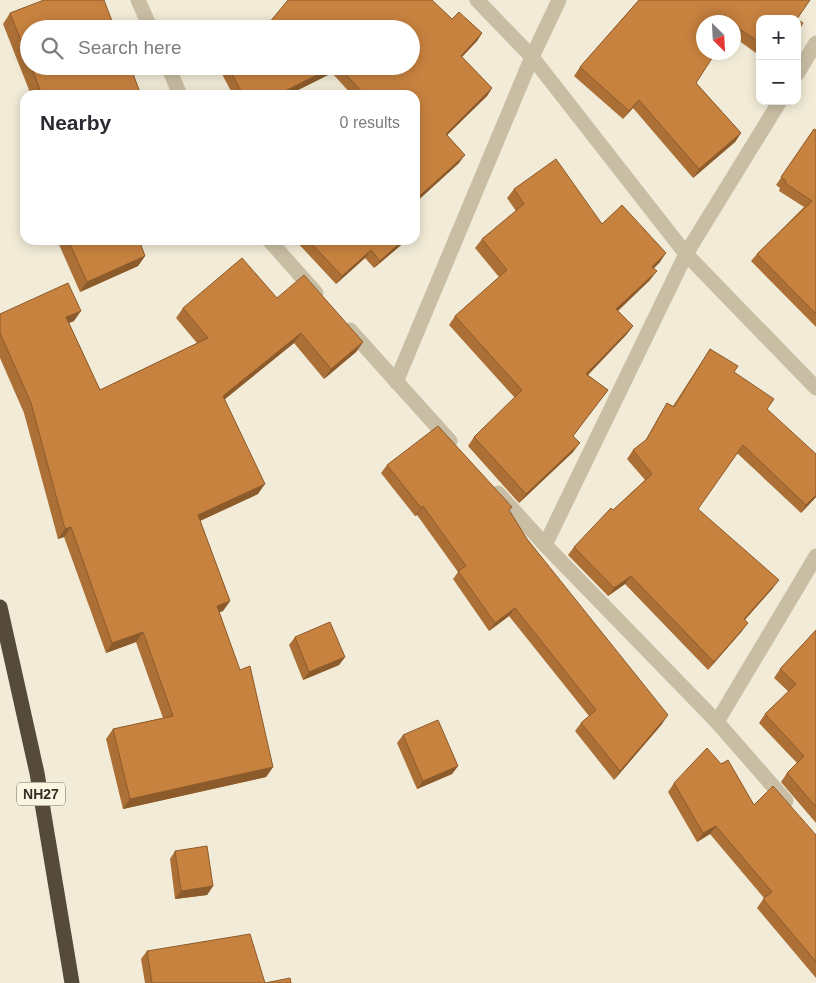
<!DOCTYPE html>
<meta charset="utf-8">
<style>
:root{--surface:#fff;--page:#f2f2f3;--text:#2b2b33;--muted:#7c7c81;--line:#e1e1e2}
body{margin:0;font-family:Helvetica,sans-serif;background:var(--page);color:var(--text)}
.controls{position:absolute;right:15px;top:15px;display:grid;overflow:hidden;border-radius:10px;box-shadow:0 2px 12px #0003}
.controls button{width:45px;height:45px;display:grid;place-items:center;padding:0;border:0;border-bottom:1px solid var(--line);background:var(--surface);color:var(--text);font:25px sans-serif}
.compass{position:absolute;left:696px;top:15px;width:45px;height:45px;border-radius:50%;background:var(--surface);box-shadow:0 2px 12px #0003;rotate:156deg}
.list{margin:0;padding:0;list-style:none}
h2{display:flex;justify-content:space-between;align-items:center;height:65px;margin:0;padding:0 20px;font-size:21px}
h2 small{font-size:16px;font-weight:400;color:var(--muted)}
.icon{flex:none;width:28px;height:28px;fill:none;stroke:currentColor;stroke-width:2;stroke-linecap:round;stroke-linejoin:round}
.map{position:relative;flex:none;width:816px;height:983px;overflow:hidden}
.search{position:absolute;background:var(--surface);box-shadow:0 2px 12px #0003;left:20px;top:20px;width:400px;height:55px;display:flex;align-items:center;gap:12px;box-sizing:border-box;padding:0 18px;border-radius:28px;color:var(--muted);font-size:19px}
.panel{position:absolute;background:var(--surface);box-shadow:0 2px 12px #0003;left:20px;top:90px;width:400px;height:155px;border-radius:15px}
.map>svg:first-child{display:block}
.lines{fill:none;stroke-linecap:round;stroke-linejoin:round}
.street{stroke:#c9bea3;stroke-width:15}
.highway{stroke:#554a3c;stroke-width:15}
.wall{fill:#ac7036}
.shaded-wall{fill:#8c5b2c}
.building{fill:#c8823f;stroke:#8c5b2c}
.labels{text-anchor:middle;stroke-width:4;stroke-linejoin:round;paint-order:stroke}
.shield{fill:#f9f5e3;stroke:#6f6a5e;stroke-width:1}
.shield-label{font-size:14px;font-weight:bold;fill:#342e25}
</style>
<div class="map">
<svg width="816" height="983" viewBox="0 0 816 983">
<rect width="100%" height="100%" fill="#f1ebd7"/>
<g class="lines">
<g class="street">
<polyline points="138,0 151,29"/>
<polyline points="477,0 532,57 686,254 816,388"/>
<polyline points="168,66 180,95"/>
<polyline points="797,74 816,43"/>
<polyline points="269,240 316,293"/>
<polyline points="350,330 450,441"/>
<polyline points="396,382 532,57 559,0"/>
<polyline points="498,493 545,545 717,722 786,801"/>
<polyline points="545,545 686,254 780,101"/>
<polyline points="717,722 816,556"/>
</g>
<polyline class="highway" points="0,607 37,773 72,983"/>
</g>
<g class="wall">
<polygon points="639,0 760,19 760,56 734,37 734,22 696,83 741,133 735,142 693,178 633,108 623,119 574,76 580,67"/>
<polygon points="10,13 29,29 29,66 130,66 141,95 31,95 3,24"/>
<polygon points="452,19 482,33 477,41 462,57 492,88 487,96 447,135 459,163 415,203 415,95 352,95 332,73 288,95 233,95 222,74 228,66 411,66"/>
<polygon points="814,129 816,130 816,327 751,261 757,254 804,207 779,191 780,188 776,185"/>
<polygon points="514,189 602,224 660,262 654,268 650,280 618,311 633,326 626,335 588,375 608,390 573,436 573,452 519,503 468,446 474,437 515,398 449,325 455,316 499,277 475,248 482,239 516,211 507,198"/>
<polygon points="57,240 139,240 145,256 138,266 80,292"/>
<polygon points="295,240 407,240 374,268 365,258 336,284"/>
<polygon points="277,298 363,342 356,352 324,379 294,343 224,400 258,494 200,521 230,601 223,611 219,612 273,767 266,777 123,809 106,739 113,729 163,718 136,642 106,653 64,537 58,539 24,413 0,358 0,314 74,321 69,323 100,390 197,343 176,318 183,308"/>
<polygon points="710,349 734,372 767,409 816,497 801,513 737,453 698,509 773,588 745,620 742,631 708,670 625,584 608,596 568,555 574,547 645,480 627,459 633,450 645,441 662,411 667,403 673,406"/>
<polygon points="387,465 509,511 527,539 662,724 614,780 575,731 581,723 589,716 509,616 489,631 453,579 458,572 417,515 415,516 381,473"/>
<polygon points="816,630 816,823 781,782 787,773 797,763 759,723 765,714 789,692 774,678 780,669"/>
<polygon points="295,637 345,657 339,665 303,680 289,645"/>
<polygon points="403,735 458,766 452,774 417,789 397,743"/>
<polygon points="674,783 754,805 816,835 816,978 757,908 764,898 710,834 697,842 668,792"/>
<polygon points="175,851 213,886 207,895 175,899 170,859"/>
<polygon points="147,951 265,983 291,983 145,983 141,959"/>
</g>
<g class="shaded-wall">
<polygon points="482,33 477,41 455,64 461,56"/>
<polygon points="335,66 336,66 332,73 288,95 278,95"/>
<polygon points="492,88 487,96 440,142 446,134"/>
<polygon points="639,100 633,108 623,119 629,111"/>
<polygon points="741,133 735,142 693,178 699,169"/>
<polygon points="465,155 459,163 415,203 415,200"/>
<polygon points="403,240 407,240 374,268 380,261"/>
<polygon points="371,250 365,258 336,284 342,276"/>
<polygon points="666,253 660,262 646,276 652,267"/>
<polygon points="145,256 138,266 80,292 87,282"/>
<polygon points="657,271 650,280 610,318 616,309"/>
<polygon points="81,311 74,321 59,327 66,317"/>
<polygon points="633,326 626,335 580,383 586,374"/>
<polygon points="301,333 294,343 216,406 223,396"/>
<polygon points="363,342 356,352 324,379 331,369"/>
<polygon points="580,443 573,452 519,503 526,494"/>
<polygon points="265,484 258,494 191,525 198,515"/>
<polygon points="816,495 816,497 801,513 806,505"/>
<polygon points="423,506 417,515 415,516 421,508"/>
<polygon points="71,527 64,537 58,539 65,529"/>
<polygon points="631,576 625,584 608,596 614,588"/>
<polygon points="779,580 773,588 738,627 744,619"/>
<polygon points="230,601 223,611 210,616 217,606"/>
<polygon points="515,608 509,616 489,631 495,623"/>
<polygon points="748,623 742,631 708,670 714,662"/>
<polygon points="143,632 136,642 106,653 112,643"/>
<polygon points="345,657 339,665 303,680 309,672"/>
<polygon points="668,715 662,724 614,780 620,771"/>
<polygon points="458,766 452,774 417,789 423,781"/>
<polygon points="273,767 266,777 123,809 130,799"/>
<polygon points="716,826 710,834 697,842 703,833"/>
<polygon points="213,886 207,895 175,899 181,891"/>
</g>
<g class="building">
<polygon points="44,0 104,0 115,29 29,29 29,61 10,13"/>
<polygon points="288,0 432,0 452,19 459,12 482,33 461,56 492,88 446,134 465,155 415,200 415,95 365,95 338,66 411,66 411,29 264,29"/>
<polygon points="639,0 810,0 797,19 760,19 760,43 734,25 734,22 704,22 704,52 716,52 696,83 741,133 699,169 639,100 629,111 580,67"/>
<polygon points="797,19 803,23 797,32"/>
<polygon points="31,66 130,66 141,95 42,95"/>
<polygon points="228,66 335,66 279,94 279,95 243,95"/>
<polygon points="814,129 816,130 816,314 757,254 812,201 785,183 786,181 781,177"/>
<polygon points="556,159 602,224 622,205 666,253 652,267 657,271 616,309 633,326 586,374 608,390 573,436 580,443 526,494 474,437 522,390 455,316 507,270 482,239 524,204 514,189"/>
<polygon points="68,240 139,240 145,256 87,282"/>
<polygon points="308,240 403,240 380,261 371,250 342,276"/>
<polygon points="242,258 277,298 304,275 363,342 331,369 301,333 223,396 265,484 198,515 230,601 217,606 240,670 250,666 273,767 130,799 113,729 173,716 143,632 112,643 71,527 65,529 31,403 0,333 0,314 68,283 81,311 66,317 100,390 208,338 183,308"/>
<polygon points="710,349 738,366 734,372 774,399 767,409 816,454 816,495 806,505 743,445 698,509 779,580 744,619 748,623 714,662 631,576 614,588 574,547 611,508 613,510 652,474 633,450 647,439 667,403 674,407"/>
<polygon points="438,426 512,507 509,510 527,539 668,715 620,771 581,723 596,710 515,608 495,623 458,571 466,566 423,506 421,508 387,465"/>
<polygon points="330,622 345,657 309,672 295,637"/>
<polygon points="816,630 816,807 787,773 804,756 765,714 796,684 780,669"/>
<polygon points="438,720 458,766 423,781 403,735"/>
<polygon points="707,748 721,764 728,760 754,805 773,786 816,835 816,962 763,899 772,892 716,826 703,833 674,783"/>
<polygon points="207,846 213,886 181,891 175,851"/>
<polygon points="250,934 265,983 290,978 291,983 152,983 147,951"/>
</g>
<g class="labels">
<rect class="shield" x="17" y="782.5" width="48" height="23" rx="4"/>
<g class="shield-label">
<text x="41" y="799">NH27</text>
</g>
</g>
</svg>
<div class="controls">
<button>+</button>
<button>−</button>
</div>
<svg class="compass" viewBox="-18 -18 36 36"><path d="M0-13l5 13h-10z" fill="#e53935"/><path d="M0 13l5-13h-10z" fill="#7c7c81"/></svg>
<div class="search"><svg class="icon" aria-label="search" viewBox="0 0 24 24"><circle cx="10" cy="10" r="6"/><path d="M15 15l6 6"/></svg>Search here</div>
<section class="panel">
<h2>Nearby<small>0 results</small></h2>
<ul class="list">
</ul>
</section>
</div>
